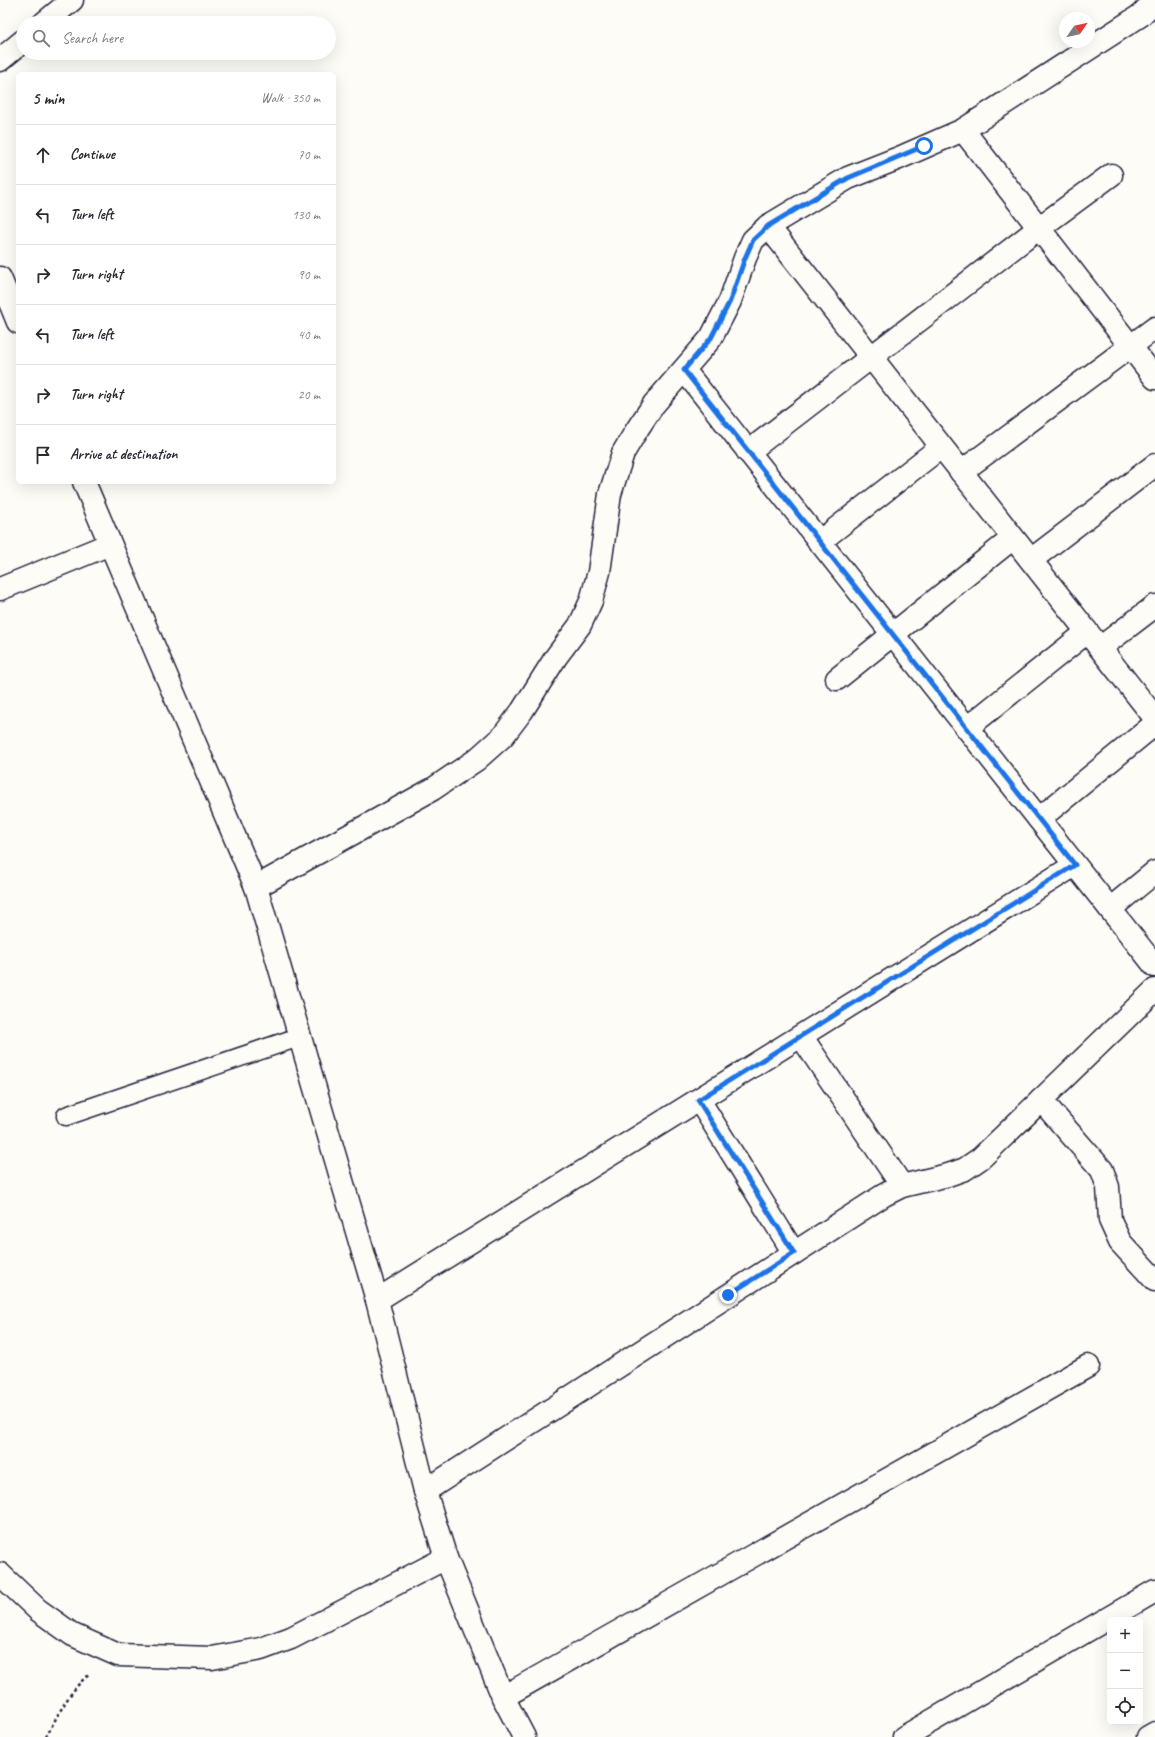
<!DOCTYPE html>
<meta charset="utf-8">
<style>
:root{--surface:#fff;--page:#f7f7f7;--text:#2b2b33;--muted:#7c7c81;--line:#e1e1e2}
body{margin:0;font-family:Caveat,sans-serif;background:var(--page);color:var(--text)}
.controls{position:absolute;right:12px;bottom:12px;display:grid;overflow:hidden;border-radius:6px;box-shadow:0 4px 16px #0002}
.controls button{width:36px;height:36px;display:grid;place-items:center;padding:0;border:0;border-bottom:1px solid var(--line);background:var(--surface);color:var(--text);font:20px sans-serif}
.compass{position:absolute;left:1059px;top:12px;width:36px;height:36px;border-radius:50%;background:var(--surface);box-shadow:0 4px 16px #0002;rotate:56deg}
.stop{position:absolute;width:12px;height:12px;margin:-9px;border:3px solid #1a73e8;border-radius:50%;background:#fff}
.stop.end{background:#1a73e8;border-color:#fff;box-shadow:0 1px 4px #0008}
.list{margin:0;padding:0;list-style:none}
h2{display:flex;justify-content:space-between;align-items:center;height:52px;margin:0;padding:0 16px;font-size:17px}
h2 small{font-size:13px;font-weight:400;color:var(--muted)}
.list li{display:grid;grid-template-columns:26px 1fr auto;gap:12px;align-items:center;box-sizing:border-box;height:60px;padding:0 16px;border-top:1px solid var(--line)}
.list b{display:block;font-size:15px;white-space:nowrap}
.list em{font-size:13px;font-style:normal;color:var(--muted)}
.icon{flex:none;width:22px;height:22px;fill:none;stroke:currentColor;stroke-width:2;stroke-linecap:round;stroke-linejoin:round}
.map{position:relative;flex:none;width:1155px;height:1737px;overflow:hidden}
.search{position:absolute;background:var(--surface);box-shadow:0 4px 16px #0002;left:16px;top:16px;width:320px;height:44px;display:flex;align-items:center;gap:10px;box-sizing:border-box;padding:0 14px;border-radius:22px;color:var(--muted);font-size:15px}
.panel{position:absolute;background:var(--surface);box-shadow:0 4px 16px #0002;left:16px;top:72px;width:320px;height:412px;border-radius:6px}
.map>svg:first-child{display:block}
.lines{fill:none;stroke-linecap:round;stroke-linejoin:round}
.service-casing{stroke:#22223b;stroke-width:21}
.minor-casing{stroke:#22223b;stroke-width:25}
.path{stroke:#22223b;stroke-width:2.5;stroke-dasharray:3 3;stroke-linecap:butt}
.service{stroke:#fdfcf7;stroke-width:18}
.minor{stroke:#fdfcf7;stroke-width:22}
.route{stroke:#1a73e8;stroke-width:5}
</style>
<div class="map">
<svg width="1155" height="1737" viewBox="0 0 1155 1737">
<rect width="100%" height="100%" fill="#fdfcf7"/>
<filter id="ink" filterUnits="userSpaceOnUse"><feTurbulence type="fractalNoise" baseFrequency=".025" numOctaves="2"/><feDisplacementMap in="SourceGraphic" scale="8" xChannelSelector="R" yChannelSelector="G"/><feConvolveMatrix kernelMatrix="1 2 1 2 8 2 1 2 1" color-interpolation-filters="sRGB"/></filter>
<g filter="url(#ink)">
<g class="lines">
<defs>
<polyline id="service" points="66,1116 299,1037"/>
<g id="minor">
<polyline points="44,23 72,0"/>
<polyline points="0,60 23,41"/>
<polyline points="963,130 1155,378"/>
<polyline points="768,226 1155,718"/>
<polyline points="0,278 18,322"/>
<polyline points="684,370 1155,966"/>
<polyline points="748,452 1039,228 1111,175"/>
<polyline points="961,472 1155,328"/>
<polyline points="84,482 256,887 377,1300 425,1491 446,1558 503,1697 524,1737"/>
<polyline points="819,542 941,447"/>
<polyline points="1031,560 1155,465"/>
<polyline points="0,589 110,544"/>
<polyline points="1100,648 1155,606"/>
<polyline points="837,679 1013,538"/>
<polyline points="967,728 1087,632"/>
<polyline points="1039,819 1155,724"/>
<polyline points="256,887 433,789 476,760 503,736 522,711 556,657 580,625 591,601 599,572 610,494 623,453 638,428 654,404 711,338 730,301 745,258 753,240 768,226 848,178 899,158 963,130 1141,15 1155,0"/>
<polyline points="1110,909 1155,872"/>
<polyline points="801,1036 902,1186"/>
<polyline points="699,1100 794,1253"/>
<polyline points="1041,1100 1102,1170 1108,1187 1110,1220 1120,1242 1155,1280"/>
<polyline points="377,1300 1075,865"/>
<polyline points="425,1491 884,1195 902,1186 948,1175 965,1169 981,1158 1155,990"/>
<polyline points="0,1574 38,1610 73,1635 118,1655 212,1658 261,1649 291,1638 446,1558"/>
<polyline points="503,1697 1088,1366"/>
<polyline points="904,1737 1155,1591"/>
<polyline points="1148,1737 1155,1733"/>
</g>
</defs>
<use href="#service" class="service-casing"/>
<use href="#minor" class="minor-casing"/>
<path class="path" d="M46 1737C58 1715 70 1689 90 1674"/>
<use href="#service" class="service"/>
<use href="#minor" class="minor"/>
</g>
</g>
<g class="lines" filter="url(#ink)">
<polyline class="route" points="728,1295 794,1253 698,1100 1075,865 684,370 711,338 730,301 745,258 753,240 768,226 848,178 924,146"/>
</g>
</svg>
<div class="controls">
<button>+</button>
<button>−</button>
<button><svg class="icon" aria-label="locate" viewBox="0 0 24 24"><circle cx="12" cy="12" r="6"/><path d="M12 2v4M12 18v4M2 12h4M18 12h4"/></svg></button>
</div>
<svg class="compass" viewBox="-18 -18 36 36"><path d="M0-13l5 13h-10z" fill="#e53935"/><path d="M0 13l5-13h-10z" fill="#7c7c81"/></svg>
<div class="stop" style="left:924px;top:146px"></div>
<div class="stop end" style="left:728px;top:1295px"></div>
<div class="search"><svg class="icon" aria-label="search" viewBox="0 0 24 24"><circle cx="10" cy="10" r="6"/><path d="M15 15l6 6"/></svg>Search here</div>
<section class="panel">
<h2>5 min<small>Walk · 350 m</small></h2>
<ul class="list">
<li><svg class="icon" aria-label="ahead" viewBox="0 0 24 24"><path d="M12 20V5M6 11l6-6 6 6"/></svg><div><b>Continue</b></div><em>70 m</em></li>
<li><svg class="icon" aria-label="left" viewBox="0 0 24 24"><path d="M17 20v-9H6M10 6l-5 5 5 5"/></svg><div><b>Turn left</b></div><em>130 m</em></li>
<li><svg class="icon" aria-label="right" viewBox="0 0 24 24"><path d="M7 20v-9h11M14 6l5 5-5 5"/></svg><div><b>Turn right</b></div><em>90 m</em></li>
<li><svg class="icon" aria-label="left" viewBox="0 0 24 24"><path d="M17 20v-9H6M10 6l-5 5 5 5"/></svg><div><b>Turn left</b></div><em>40 m</em></li>
<li><svg class="icon" aria-label="right" viewBox="0 0 24 24"><path d="M7 20v-9h11M14 6l5 5-5 5"/></svg><div><b>Turn right</b></div><em>20 m</em></li>
<li><svg class="icon" aria-label="arrive" viewBox="0 0 24 24"><path d="M6 21V4h12l-3 4 3 4H6"/></svg><div><b>Arrive at destination</b></div></li>
</ul>
</section>
</div>
